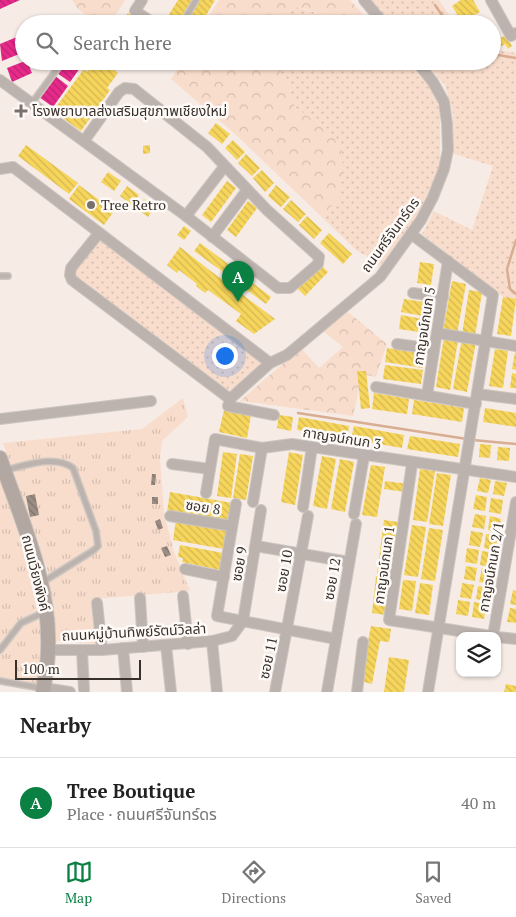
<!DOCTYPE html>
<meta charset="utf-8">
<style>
:root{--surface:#fff;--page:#f2f2f2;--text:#222;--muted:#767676;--line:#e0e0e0;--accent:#0b8043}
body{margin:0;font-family:"PT Serif","Noto Sans Thai",serif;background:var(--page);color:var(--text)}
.controls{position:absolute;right:15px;bottom:15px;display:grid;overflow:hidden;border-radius:10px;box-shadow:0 1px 4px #0004}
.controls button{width:45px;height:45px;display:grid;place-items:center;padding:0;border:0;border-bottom:1px solid var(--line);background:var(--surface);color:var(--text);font:25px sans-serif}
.scale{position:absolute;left:15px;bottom:12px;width:126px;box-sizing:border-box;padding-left:5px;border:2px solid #37302b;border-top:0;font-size:14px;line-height:18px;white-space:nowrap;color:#37302b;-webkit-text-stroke:4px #fefaf8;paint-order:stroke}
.you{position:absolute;left:224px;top:355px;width:18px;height:18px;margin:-12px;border:4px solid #fff;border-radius:50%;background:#1a73e8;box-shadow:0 0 0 8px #1a73e833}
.badge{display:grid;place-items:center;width:32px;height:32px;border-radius:50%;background:var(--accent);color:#fff;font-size:16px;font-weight:700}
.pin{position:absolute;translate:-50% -41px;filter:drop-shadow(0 1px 2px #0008)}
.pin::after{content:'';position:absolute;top:26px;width:18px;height:15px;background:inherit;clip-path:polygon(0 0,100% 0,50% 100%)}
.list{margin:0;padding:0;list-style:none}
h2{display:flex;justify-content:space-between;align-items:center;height:65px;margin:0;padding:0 20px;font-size:21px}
h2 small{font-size:16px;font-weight:400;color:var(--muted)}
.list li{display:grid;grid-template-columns:32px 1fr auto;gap:15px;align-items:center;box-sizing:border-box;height:90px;padding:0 20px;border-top:1px solid var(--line)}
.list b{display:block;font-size:19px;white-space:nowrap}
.list p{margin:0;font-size:16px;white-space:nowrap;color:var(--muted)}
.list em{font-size:16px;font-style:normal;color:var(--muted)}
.icon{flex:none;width:28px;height:28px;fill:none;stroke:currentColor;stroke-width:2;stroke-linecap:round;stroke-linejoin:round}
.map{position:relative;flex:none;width:516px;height:692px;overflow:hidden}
.search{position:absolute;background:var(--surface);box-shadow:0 1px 4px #0004;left:15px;right:15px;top:15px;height:55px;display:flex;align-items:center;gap:12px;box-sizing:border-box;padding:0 18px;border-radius:28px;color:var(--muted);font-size:19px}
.sheet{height:155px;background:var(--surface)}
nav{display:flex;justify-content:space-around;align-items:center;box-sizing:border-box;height:70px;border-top:1px solid var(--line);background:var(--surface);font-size:14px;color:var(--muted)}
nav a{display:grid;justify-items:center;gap:2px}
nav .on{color:var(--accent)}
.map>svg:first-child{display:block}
.grass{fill:url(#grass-dots)}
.forest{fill:url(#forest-crowns)}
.park{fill:url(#park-tufts)}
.homes{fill:url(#homes-back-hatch)}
.health{fill:url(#health-back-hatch)}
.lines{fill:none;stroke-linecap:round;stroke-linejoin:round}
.stream{stroke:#d8ad92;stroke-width:2.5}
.building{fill:url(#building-back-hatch)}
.lane-casing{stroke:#cec6c1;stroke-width:8}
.street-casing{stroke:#cec6c1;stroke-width:12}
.secondary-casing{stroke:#cec6c1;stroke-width:16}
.lane{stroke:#bcb3ae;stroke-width:5}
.street{stroke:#bcb3ae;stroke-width:10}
.secondary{stroke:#b2a8a1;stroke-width:14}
.poi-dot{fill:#7a716c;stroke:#fefaf8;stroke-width:2}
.labels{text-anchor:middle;stroke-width:5;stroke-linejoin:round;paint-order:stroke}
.poi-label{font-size:14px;fill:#37302b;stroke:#fefaf8;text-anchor:start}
.street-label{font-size:14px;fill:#37302b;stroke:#fefaf8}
</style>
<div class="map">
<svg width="516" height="692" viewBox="0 0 516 692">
<defs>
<pattern id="grass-dots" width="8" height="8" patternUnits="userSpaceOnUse" patternTransform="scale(1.25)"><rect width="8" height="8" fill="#f9ddcc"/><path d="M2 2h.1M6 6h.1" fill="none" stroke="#d6beaf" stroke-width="1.8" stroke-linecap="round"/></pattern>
<pattern id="forest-crowns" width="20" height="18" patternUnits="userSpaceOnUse" patternTransform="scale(1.25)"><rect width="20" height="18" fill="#f9ddcc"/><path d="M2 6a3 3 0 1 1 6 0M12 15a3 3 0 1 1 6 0" fill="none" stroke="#d6beaf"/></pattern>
<pattern id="park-tufts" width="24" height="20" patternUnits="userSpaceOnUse" patternTransform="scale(1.25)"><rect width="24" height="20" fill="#f9ddcc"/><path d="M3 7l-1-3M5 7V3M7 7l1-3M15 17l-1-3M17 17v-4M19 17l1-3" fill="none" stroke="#d6beaf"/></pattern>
<pattern id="homes-back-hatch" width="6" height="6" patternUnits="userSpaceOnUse" patternTransform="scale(1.25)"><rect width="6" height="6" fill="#f6d55c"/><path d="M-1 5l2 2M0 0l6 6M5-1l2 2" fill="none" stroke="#d4b750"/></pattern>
<pattern id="health-back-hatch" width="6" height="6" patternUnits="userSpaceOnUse" patternTransform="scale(1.25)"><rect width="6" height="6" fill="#e7298a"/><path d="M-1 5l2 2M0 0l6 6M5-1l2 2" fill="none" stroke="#bc2471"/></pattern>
<pattern id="building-back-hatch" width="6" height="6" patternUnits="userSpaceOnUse" patternTransform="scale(1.25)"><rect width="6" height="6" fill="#9b8d84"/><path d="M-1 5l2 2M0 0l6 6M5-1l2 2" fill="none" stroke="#7f746c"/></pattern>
</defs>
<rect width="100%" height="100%" fill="#f6ebe5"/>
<g class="grass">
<polygon points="367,0 439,0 455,24 389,24"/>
<polygon points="294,6 326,16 330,24 274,24 284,10"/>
<polygon points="492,49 516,53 516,307 422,234 434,211 472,230 493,166 454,154 453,114 445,85 423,61 492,61"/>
<polygon points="274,61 407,61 427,83 440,109 440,167 416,219 379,267 372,259 357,251 323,218 329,208 338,202 325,126 295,108 289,85"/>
<polygon points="98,238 263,364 260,371 229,391 74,277 73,269"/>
</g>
<g class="forest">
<polygon points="72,0 125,0 110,24 97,24 77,8"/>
<path d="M219 0H350L372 24H330L326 16C299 7 293 0 274 24H204Z"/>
<polygon points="182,61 274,61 276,63 289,85 295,108 325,126 341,144 343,166 340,195 338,202 329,208 323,218 235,134 171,79"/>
<polygon points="348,312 387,344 376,377 362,374 353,416 240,401 301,348 319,368 343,347 323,331"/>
</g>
<g class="park">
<polygon points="183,398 188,417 162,441 160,456 164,514 174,552 190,591 94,599 97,644 54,641 47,569 3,443 142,429"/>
<polygon points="0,479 28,563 41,635 37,684 0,678"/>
</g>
<g class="homes">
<polygon points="178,0 192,0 177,24 163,24"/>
<polygon points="199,0 215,0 201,24 185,24"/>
<polygon points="461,0 473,0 480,12 462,22 452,6"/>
<polygon points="128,13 146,24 121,24"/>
<polygon points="482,17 486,24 469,24"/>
<polygon points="506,35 512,46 508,49 505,44 497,49 493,42"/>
<polygon points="94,61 102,61 118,73 107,88 110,90 81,131 53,111 84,69 87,72"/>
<polygon points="216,123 230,134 222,144 208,133"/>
<polygon points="233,140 245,152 237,160 225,148"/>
<polygon points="26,145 78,183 69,194 18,156"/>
<polygon points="150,145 150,153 143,154 143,146"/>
<polygon points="246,154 260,168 252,176 238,163"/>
<polygon points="262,170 274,183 265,192 253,178"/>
<polygon points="108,172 121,181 114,191 101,182"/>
<polygon points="227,181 236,188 211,222 202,215"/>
<polygon points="79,185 114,211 104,225 69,199"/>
<polygon points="276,185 290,197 281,207 268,196"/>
<polygon points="127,186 139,195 132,205 120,196"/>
<polygon points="144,199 155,207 148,217 137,209"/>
<polygon points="291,200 306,214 298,222 283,209"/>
<polygon points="248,201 257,208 236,237 227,230"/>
<polygon points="307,216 322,230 314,239 299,225"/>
<polygon points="184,226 191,231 184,240 177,235"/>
<polygon points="329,233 352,254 343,264 320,243"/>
<polygon points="200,243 231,266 226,274 194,251"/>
<polygon points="180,247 208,269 275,319 254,334 236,321 241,314 208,290 205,293 196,286 197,284 179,270 177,273 167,265"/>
<polygon points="420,262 434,264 431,285 417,283"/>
<polygon points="319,263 328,272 305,296 297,288"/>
<polygon points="238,272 271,297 266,304 232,279"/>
<polygon points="452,281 466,284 457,334 443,331"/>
<polygon points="469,290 482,292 475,336 462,334"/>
<polygon points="503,297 516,299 511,336 497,334"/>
<polygon points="404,299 431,303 429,317 401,312"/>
<polygon points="401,315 428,320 426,333 399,329"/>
<polygon points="444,337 458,340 450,390 436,387"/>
<polygon points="462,339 476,341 467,392 453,389"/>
<polygon points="387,348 425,354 423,368 385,362"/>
<polygon points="495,349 508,351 503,388 489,386"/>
<polygon points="515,352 516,353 516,370 512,369"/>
<polygon points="385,365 423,370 421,384 383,379"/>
<polygon points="357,371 366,371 370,408 361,409"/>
<polygon points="512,373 516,374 516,388 510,388"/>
<polygon points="374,393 409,399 407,414 372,409"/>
<polygon points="414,400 464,408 462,422 412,414"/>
<polygon points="485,408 516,413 516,427 483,422"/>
<polygon points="224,410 251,415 247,438 219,432"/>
<polygon points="279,415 293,417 291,431 277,428"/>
<polygon points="299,417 349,426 347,439 297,430"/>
<polygon points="354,426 404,435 402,448 351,439"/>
<polygon points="410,436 460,444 458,457 407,449"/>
<polygon points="480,444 491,445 490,458 479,457"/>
<polygon points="498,447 510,448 509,461 497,460"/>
<polygon points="223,452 237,454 231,498 217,496"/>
<polygon points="289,452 303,455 295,505 281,502"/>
<polygon points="240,454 253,456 246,500 233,498"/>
<polygon points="322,456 336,459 327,509 313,506"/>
<polygon points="340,459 354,462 345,512 331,509"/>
<polygon points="371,465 385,467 377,517 362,515"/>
<polygon points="420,469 435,471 427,522 413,520"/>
<polygon points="437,473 451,475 443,526 429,524"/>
<polygon points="480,478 491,480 488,493 477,491"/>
<polygon points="385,481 408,484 406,492 384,489"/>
<polygon points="495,481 507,483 504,496 493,494"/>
<polygon points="170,492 232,503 228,523 167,512"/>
<polygon points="476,495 487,497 485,511 473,509"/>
<polygon points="491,498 503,500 501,514 489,512"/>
<polygon points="475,514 486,516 484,529 472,527"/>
<polygon points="490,516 501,519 499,532 488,530"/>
<polygon points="176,520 228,529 224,549 173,540"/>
<polygon points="384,520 398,522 391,576 377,574"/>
<polygon points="412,525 426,527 418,577 404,575"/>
<polygon points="429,528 443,530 435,581 421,579"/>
<polygon points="471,531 483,533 480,547 469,545"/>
<polygon points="486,534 498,536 495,550 484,548"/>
<polygon points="180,545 223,553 220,570 182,562 183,558 178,557"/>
<polygon points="467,548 479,550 477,564 465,562"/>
<polygon points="482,551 494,553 492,567 480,565"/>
<polygon points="466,566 477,568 475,581 464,579"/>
<polygon points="482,568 493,571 491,584 479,582"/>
<polygon points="376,576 391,578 386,615 372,613"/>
<polygon points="403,580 416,581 412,611 399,609"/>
<polygon points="420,583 433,585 429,615 415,613"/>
<polygon points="462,583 474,585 471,599 460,597"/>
<polygon points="478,586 490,588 487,601 476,599"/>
<polygon points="513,590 516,591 516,605 510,604"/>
<polygon points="458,600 470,602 468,616 456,614"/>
<polygon points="474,602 486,604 484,619 472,617"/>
<polygon points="510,608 516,609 516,623 507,622"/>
<polygon points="371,626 391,629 389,642 380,641 372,684 360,681"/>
<polygon points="389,657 409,660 404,692 384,692"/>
<polygon points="506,684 516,686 516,692 504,692"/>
</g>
<g class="health">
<polygon points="0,0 20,0 0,9"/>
<polygon points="24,34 24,52 2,61 0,44"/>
<polygon points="25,61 27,61 32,73 12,82 7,68"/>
<polygon points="66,61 85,61 70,82 57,73"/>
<polygon points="54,75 68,86 53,107 39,97"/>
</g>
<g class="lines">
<g class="stream">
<polyline points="435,5 448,24"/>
<polyline points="492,54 516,58"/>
<polyline points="516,240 507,269 510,289 516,294"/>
<polyline points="298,413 467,439"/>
<polyline points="473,440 516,444"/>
</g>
</g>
<g class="building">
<polygon points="152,474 156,474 155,485 151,485"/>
<polygon points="35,494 39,515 30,517 26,496"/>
<rect x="152" y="497" width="6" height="7"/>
<polygon points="160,519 163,528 158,530 155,521"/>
<polygon points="167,546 171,555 165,557 161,548"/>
</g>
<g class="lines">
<defs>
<g id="lane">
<polyline points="182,24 196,0"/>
<polyline points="32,103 63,61"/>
<polyline points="0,276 8,276"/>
<path d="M5 470C24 466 56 454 73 468L96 531 98 546 94 550 43 582"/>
<polyline points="0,650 21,623 45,612"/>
<polyline points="0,681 41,688"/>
</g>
<g id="street">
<polyline points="142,0 135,11 155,24"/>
<polyline points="364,0 384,24"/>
<polyline points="491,0 511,36 516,33"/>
<polyline points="0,80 186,216 278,288 290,288 318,264 319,257 267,210 207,147 134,89 125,88 119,92 84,141"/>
<polyline points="0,169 13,167 270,363"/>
<polyline points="186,216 224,167"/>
<polyline points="99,233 71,268 70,275 72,280 230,399"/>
<polyline points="411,234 493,295 428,692"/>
<polyline points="212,237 247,190"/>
<polyline points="413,293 443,297"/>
<polyline points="437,333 516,346"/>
<polyline points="397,344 434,349"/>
<polyline points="376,387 476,404"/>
<polyline points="477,394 516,399"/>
<polyline points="427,395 448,261"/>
<polyline points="230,399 270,363 287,355 380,277 421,220 433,197 444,169 448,150 447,123 444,102 433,82 416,61"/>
<polyline points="230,399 228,406 274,415"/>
<polyline points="0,419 151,401"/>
<polyline points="172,464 210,469"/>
<polyline points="412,464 389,620 491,636"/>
<polyline points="206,493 215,439 262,448 292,444 516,477"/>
<polyline points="253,502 262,448"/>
<polyline points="236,504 217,616 336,639"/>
<polyline points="303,507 312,447"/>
<polyline points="354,514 364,456"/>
<polyline points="170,516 232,526"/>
<polyline points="256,546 349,562"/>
<polyline points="185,569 224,577"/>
<polyline points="183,596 188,644"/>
<polyline points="140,598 143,647"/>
<polyline points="97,603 102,650"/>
<polyline points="493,636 516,502"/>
<polyline points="497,637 516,639"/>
<polyline points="212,641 217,692"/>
<polyline points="166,645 171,692"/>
<polyline points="123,648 127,692"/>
<polyline points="48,650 102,650 212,641 232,636 243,621 261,510"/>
<polyline points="82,650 84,690"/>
<polyline points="44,688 70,692"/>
<polyline points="275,692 308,516"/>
<polyline points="327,692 356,524"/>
<polyline points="357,692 363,642"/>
</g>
<path id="secondary" d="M0 458C21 519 51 584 48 650 48 664 45 678 43 692"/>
</defs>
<use href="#lane" class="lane-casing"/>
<use href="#street" class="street-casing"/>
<use href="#secondary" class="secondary-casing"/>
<use href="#lane" class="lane"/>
<use href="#street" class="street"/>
<use href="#secondary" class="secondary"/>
</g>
<g class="poi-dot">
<path d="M18.5 103.5h5v5h5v5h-5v5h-5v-5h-5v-5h5z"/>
<circle cx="91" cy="205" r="5"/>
</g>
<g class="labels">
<g class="poi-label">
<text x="32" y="116">โรงพยาบาลส่งเสริมสุขภาพเชียงใหม่</text>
<text x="101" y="210">Tree Retro</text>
</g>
<g class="street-label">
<text transform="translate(390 235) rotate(-54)" y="5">ถนนศรีจันทร์ดร</text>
<text transform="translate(424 326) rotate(-81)" y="5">กาญจน์กนก 5</text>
<text transform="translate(342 438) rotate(9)" y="5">กาญจน์กนก 3</text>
<text transform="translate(203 507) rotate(9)" y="5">ซอย 8</text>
<text transform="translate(239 564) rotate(-80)" y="5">ซอย 9</text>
<text transform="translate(384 565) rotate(-82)" y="5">กาญจน์กนก 1</text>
<text transform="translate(491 567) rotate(-80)" y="5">กาญจน์กนก 2/1</text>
<text transform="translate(284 571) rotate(-80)" y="5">ซอย 10</text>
<text transform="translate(36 573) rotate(76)" y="5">ถนนเวียงพิงค์</text>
<text transform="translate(332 579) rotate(-80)" y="5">ซอย 12</text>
<text transform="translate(134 632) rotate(-3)" y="5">ถนนหมู่บ้านทิพย์รัตน์วิลล่า</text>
<text transform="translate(268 658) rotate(-78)" y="5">ซอย 11</text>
</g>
</g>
</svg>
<div class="controls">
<button><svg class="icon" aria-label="layers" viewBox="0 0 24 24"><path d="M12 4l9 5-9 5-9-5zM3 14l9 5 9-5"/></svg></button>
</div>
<div class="scale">100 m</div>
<div class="you"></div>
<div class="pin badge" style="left:238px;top:302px">A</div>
<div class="search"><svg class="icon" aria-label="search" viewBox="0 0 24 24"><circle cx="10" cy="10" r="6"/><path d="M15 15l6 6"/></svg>Search here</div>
</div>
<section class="sheet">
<h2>Nearby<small></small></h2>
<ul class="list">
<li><span class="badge">A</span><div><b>Tree Boutique</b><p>Place · ถนนศรีจันทร์ดร</p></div><em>40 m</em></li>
</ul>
</section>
<nav>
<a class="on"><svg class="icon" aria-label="map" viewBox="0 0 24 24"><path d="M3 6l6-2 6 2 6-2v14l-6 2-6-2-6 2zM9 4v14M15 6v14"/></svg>Map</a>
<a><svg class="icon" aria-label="directions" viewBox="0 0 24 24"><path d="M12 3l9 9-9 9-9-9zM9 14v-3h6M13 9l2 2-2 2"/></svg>Directions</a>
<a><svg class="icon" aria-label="saved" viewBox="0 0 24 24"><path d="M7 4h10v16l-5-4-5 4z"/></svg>Saved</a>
</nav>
